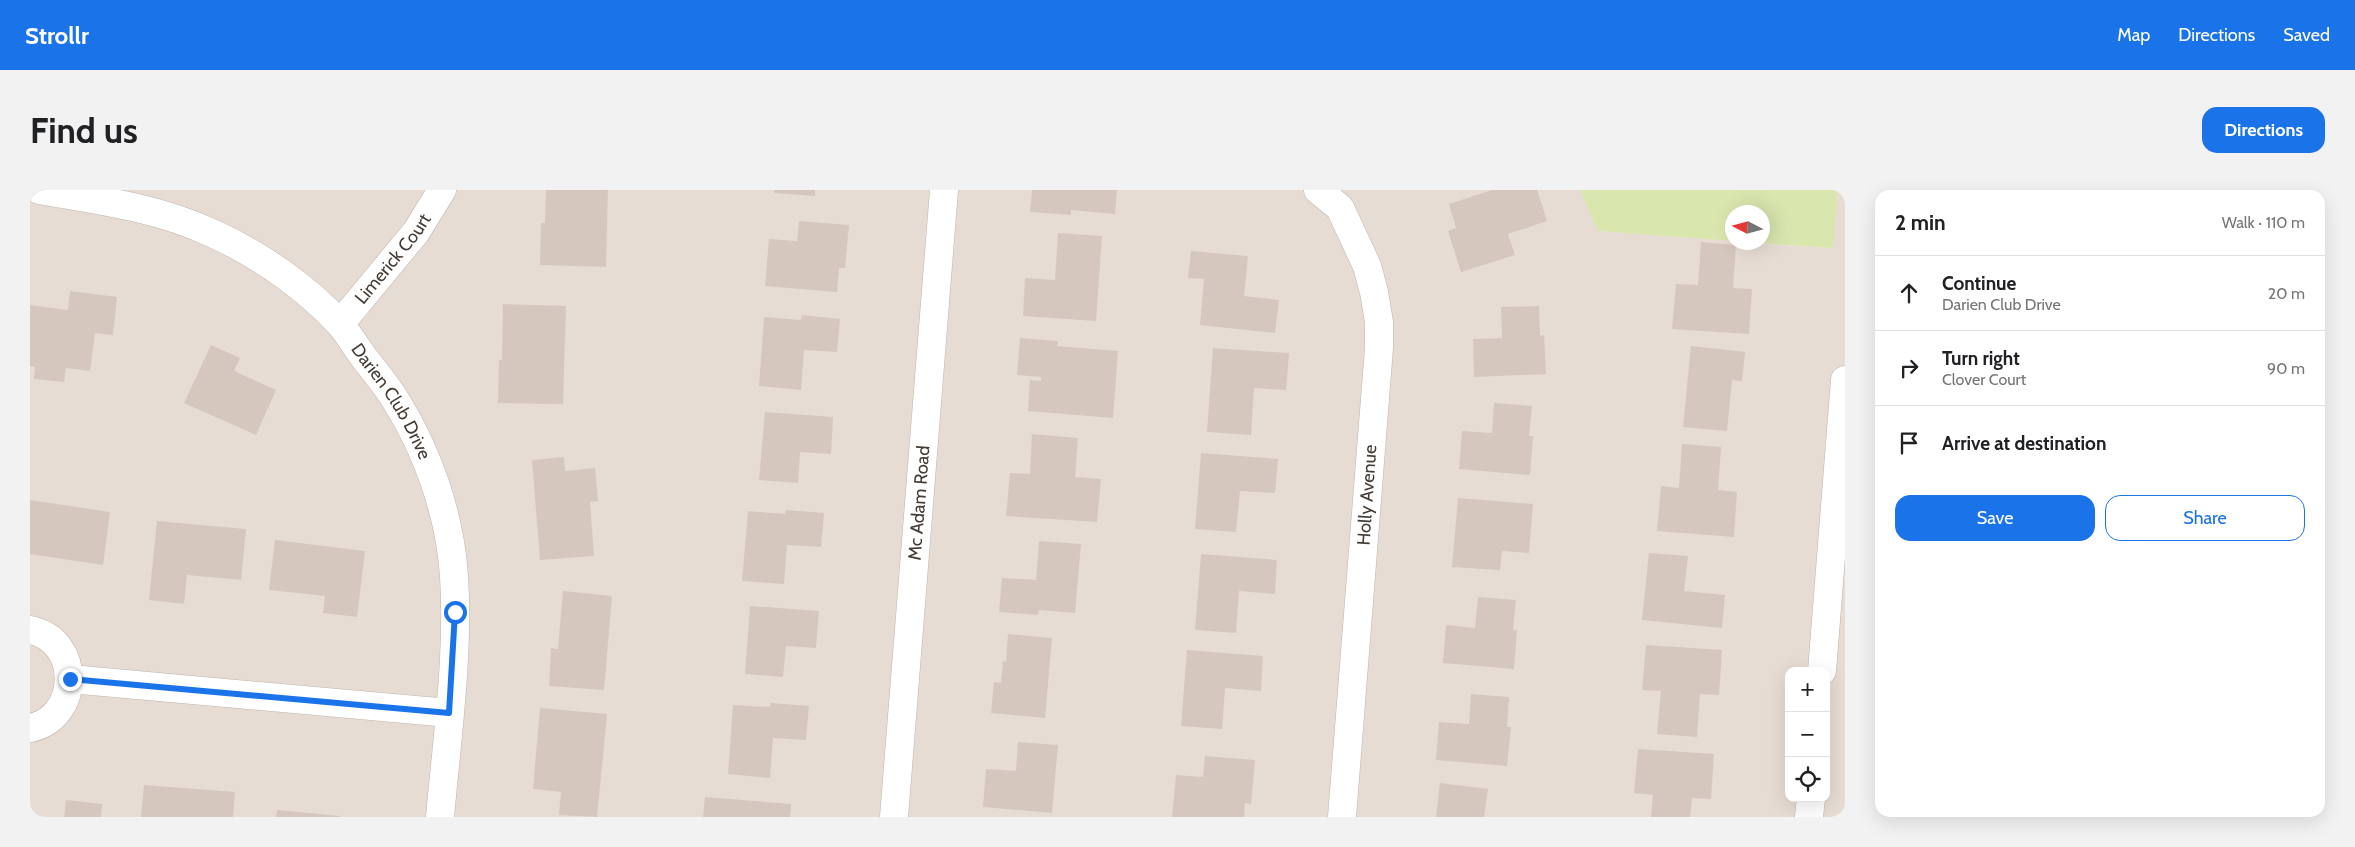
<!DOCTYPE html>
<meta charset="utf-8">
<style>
:root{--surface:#fff;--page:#f2f2f2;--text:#202124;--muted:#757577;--line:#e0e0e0;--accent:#1a73e8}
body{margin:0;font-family:Cabin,sans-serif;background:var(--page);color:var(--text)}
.controls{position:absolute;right:15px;bottom:15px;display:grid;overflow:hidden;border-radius:10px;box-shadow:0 5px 20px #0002}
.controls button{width:45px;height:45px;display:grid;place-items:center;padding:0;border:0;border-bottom:1px solid var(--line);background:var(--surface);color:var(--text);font:25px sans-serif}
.compass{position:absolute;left:1695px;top:15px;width:45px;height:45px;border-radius:50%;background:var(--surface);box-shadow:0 5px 20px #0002;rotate:276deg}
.stop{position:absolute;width:15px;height:15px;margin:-11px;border:4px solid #1a73e8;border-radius:50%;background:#fff}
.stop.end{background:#1a73e8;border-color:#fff;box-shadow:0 1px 5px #0008}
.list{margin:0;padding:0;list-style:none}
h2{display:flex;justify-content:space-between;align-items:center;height:65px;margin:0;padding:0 20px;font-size:21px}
h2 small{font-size:16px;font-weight:400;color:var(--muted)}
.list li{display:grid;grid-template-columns:32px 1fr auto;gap:15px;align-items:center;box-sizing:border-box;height:75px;padding:0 20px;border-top:1px solid var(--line)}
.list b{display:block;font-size:19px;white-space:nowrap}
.list p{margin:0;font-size:16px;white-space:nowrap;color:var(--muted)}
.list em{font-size:16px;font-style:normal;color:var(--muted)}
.actions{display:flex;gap:10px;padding:15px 20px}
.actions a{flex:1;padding:11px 0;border:1px solid var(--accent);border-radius:15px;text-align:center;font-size:18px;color:var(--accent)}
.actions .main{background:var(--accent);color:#fff}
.icon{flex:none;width:28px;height:28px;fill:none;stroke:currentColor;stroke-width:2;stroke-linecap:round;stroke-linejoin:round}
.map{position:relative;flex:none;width:1815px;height:627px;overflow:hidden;border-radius:15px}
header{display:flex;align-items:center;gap:30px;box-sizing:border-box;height:70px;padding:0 25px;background:var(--accent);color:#fff}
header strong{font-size:24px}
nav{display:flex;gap:28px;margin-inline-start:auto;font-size:18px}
.intro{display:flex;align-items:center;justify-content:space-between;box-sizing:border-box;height:120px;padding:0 30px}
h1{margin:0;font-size:35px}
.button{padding:12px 22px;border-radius:15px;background:var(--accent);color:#fff;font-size:18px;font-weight:700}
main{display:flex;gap:30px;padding:0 30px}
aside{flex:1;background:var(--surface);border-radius:15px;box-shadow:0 5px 20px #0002}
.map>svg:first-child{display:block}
.residential{fill:#e6dcd3;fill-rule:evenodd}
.green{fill:#d9e6ae}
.building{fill:#d6c7be}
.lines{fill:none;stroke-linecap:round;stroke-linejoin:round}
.street-casing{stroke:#c0b4ab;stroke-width:29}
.street{stroke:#fff;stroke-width:28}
.route{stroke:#1a73e8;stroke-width:6}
.labels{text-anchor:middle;stroke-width:4;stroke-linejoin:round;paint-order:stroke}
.street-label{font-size:18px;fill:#443b35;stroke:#fff}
</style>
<header>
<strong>Strollr</strong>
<nav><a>Map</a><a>Directions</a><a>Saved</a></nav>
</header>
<div class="intro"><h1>Find us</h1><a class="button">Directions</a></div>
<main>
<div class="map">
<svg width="1815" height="627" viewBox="0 0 1815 627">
<rect width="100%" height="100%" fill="#f2ebe5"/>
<path class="residential" d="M0 0H1550L1569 41 1702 51V52L1803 58 1808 0H1815V627H0ZM1759 481H1796V608H1759Z"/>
<polygon class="green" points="1550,0 1808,0 1803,58 1727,53 1732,52 1732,22 1702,22 1702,51 1568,41"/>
<g class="building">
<polygon points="516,0 578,0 576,77 510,75 511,33 515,33"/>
<polygon points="744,0 785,0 785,6 744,3"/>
<polygon points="1002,0 1087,0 1085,24 1041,20 1041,25 1000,22"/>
<polygon points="1462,0 1507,0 1517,31 1478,44 1485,65 1431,82 1418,41 1426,38 1419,14"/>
<polygon points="769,31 819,35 815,78 809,78 807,102 735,96 739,49 767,51"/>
<polygon points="1028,43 1072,46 1066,131 993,126 995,88 1025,90"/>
<polygon points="1671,52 1706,55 1703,98 1722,99 1719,144 1642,139 1646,94 1668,95"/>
<polygon points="1161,61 1218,66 1214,106 1249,110 1245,143 1170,135 1174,89 1158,88"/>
<polygon points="40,101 87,107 83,145 65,143 60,181 36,178 34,192 4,189 5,177 0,176 0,115 38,120"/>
<polygon points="473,114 536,116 533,214 468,213 469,170 472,170"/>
<polygon points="1509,116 1510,146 1514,145 1516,184 1444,187 1443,149 1472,148 1471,117"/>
<polygon points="772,125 810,129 807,162 774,160 771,200 729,196 734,127 771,130"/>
<polygon points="990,148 1028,151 1027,156 1088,161 1083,228 998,221 1000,190 1011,191 1011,187 987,185"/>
<polygon points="181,155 210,168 204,181 246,200 226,245 154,213"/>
<polygon points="1661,156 1715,162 1712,191 1702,190 1697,241 1653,237"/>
<polygon points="1183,158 1259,163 1256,200 1224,198 1221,245 1177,242"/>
<polygon points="1464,213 1502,216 1499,246 1503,246 1500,285 1429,279 1432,241 1462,243"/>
<polygon points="735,222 803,227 801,264 770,262 768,293 729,290"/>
<polygon points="1002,244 1048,248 1045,287 1071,289 1067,332 976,326 980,283 1000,284"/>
<polygon points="1652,254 1691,257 1688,300 1707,302 1704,347 1627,341 1631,296 1649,298"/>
<polygon points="1171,263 1248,269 1245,303 1210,301 1206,342 1165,339"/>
<polygon points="534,267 535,281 565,278 568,311 560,312 564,366 510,370 502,270"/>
<polygon points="1428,308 1503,314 1499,363 1472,361 1470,380 1422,377"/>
<polygon points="0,310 80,322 73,375 0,364"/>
<polygon points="756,320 794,323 791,357 757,355 754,394 712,391 718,321 755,324"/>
<polygon points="127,331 216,339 211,390 157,385 154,414 119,410"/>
<polygon points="245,350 335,361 327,427 293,423 295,406 239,400"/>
<polygon points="1009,351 1051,354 1045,423 1009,420 1008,425 969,422 972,388 1006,390"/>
<polygon points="1619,363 1658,366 1654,401 1695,405 1692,438 1612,430"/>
<polygon points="1171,364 1247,370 1245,404 1209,401 1206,443 1165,440"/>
<polygon points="533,401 582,406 574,500 519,496 521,458 528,459"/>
<polygon points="1448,407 1486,410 1483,440 1487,440 1484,479 1413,473 1416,435 1445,438"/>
<polygon points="720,416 789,421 786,458 756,456 753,487 715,484"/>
<polygon points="978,444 1022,448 1015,528 961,523 964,492 971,493 973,471 976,472"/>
<polygon points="1616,455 1692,460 1689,505 1670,504 1667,547 1627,544 1631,501 1612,500"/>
<polygon points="1157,460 1233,466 1231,501 1195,498 1192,539 1151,536"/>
<polygon points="1441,504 1479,507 1477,537 1481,537 1477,576 1406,570 1409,532 1439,534"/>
<polygon points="741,513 779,516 776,550 743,548 740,588 698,584 703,515 740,517"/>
<polygon points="510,518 577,524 567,627 529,625 531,602 503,599"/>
<polygon points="988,552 1028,555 1022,623 953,617 956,579 986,581"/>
<polygon points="1608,559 1684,564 1681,609 1662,608 1660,627 1621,627 1623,605 1604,603"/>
<polygon points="1175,566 1225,570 1221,614 1215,613 1214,627 1142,627 1146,585 1173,587"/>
<polygon points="1410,593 1458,599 1454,627 1406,627"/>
<polygon points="114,595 205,602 203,627 111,627"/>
<polygon points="675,607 761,614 760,627 673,627"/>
<polygon points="36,610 72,614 71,627 34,627"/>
<polygon points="247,620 310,626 310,627 246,627"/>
</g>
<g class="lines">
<defs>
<g id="street">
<path id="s1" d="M9 0C69 10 129 18 184 44 230 65 276 97 310 134 319 145 327 158 335 169 346 183 357 196 366 211 398 262 420 325 424 386 429 464 417 549 410 627"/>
<polyline points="1288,0 1310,18 1337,76 1344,102 1349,132 1349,158 1312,627"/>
<path id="s2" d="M310 134 386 42 412 0"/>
<path d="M0 440C52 450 51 528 0 538"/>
<polyline points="1792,481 1815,190"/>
<polyline points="40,489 419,523"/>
<path id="s3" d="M864 627 914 0"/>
<polyline points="1779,627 1781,608"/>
</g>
</defs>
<use href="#street" class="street-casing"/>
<use href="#street" class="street"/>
</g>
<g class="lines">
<polyline class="route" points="40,489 419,523 425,422"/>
</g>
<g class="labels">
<g class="street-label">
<text dy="6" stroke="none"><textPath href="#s2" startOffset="84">Limerick Court</textPath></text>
<text dy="6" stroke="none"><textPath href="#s1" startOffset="430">Darien Club Drive</textPath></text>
<text transform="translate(1337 305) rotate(-86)" y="6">Holly Avenue</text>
<text dy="6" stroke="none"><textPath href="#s3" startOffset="315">Mc Adam Road</textPath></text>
</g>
</g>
</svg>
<div class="controls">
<button>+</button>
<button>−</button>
<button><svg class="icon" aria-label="locate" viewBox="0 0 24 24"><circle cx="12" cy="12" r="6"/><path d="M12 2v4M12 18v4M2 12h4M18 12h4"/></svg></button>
</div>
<svg class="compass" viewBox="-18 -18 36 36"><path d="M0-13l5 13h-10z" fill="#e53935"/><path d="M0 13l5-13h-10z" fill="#757577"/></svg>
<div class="stop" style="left:425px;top:422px"></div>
<div class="stop end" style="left:40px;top:489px"></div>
</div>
<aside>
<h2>2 min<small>Walk · 110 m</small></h2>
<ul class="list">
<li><svg class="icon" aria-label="ahead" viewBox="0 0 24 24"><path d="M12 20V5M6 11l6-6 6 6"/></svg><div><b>Continue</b><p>Darien Club Drive</p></div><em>20 m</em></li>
<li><svg class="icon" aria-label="right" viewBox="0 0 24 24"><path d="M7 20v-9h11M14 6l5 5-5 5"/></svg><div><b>Turn right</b><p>Clover Court</p></div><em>90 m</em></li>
<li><svg class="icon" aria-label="arrive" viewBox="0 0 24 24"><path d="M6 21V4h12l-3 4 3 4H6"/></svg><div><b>Arrive at destination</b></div></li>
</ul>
<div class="actions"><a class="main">Save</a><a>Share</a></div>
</aside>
</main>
